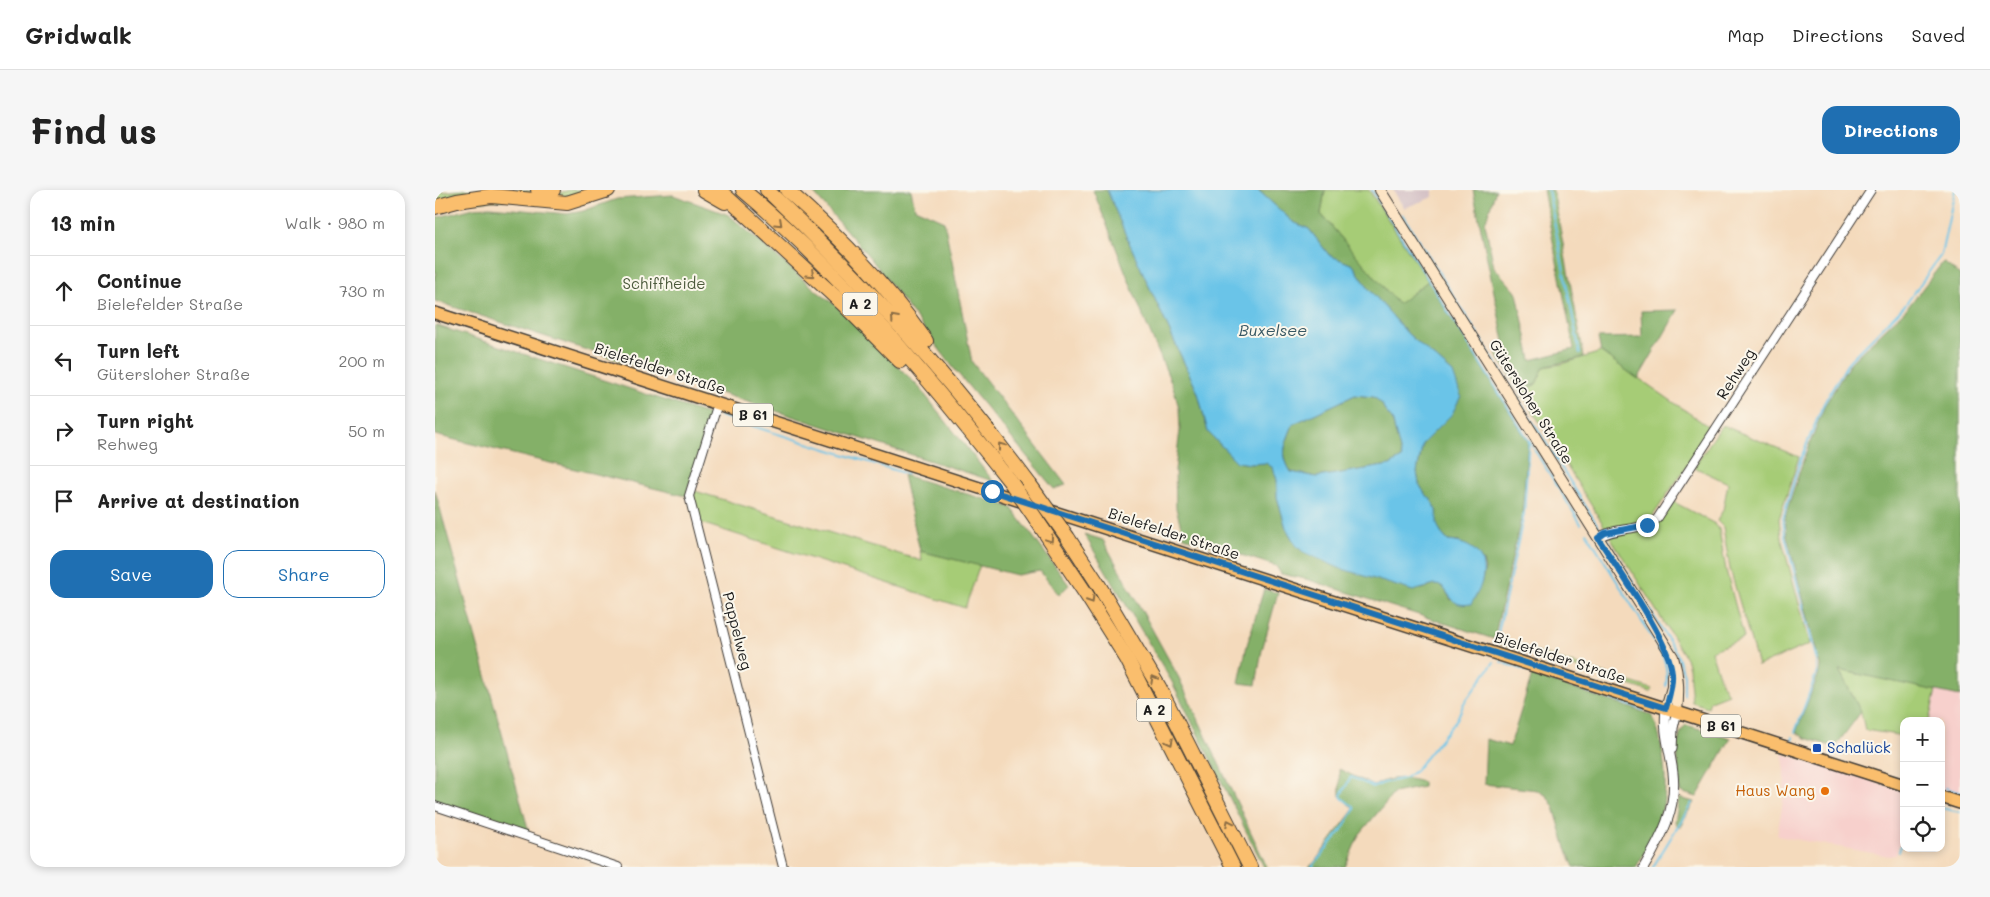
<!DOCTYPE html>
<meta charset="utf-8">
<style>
:root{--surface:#fff;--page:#f6f6f6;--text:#222;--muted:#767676;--line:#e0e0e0;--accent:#1f6fb2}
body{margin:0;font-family:Mali,sans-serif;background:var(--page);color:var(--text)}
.controls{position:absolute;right:15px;bottom:15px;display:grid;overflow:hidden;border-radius:10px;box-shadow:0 2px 8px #0003}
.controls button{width:45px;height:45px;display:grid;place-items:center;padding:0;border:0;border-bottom:1px solid var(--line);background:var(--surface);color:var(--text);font:25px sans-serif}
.stop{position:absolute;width:15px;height:15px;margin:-11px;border:4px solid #1f6fb2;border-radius:50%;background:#fff}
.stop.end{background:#1f6fb2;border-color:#fff;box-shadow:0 1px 5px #0008}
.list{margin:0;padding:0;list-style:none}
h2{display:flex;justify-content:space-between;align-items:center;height:65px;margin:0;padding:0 20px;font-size:21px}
h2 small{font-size:16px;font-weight:400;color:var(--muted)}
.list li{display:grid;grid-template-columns:32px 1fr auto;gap:15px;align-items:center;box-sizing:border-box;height:70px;padding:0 20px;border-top:1px solid var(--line)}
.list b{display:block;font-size:19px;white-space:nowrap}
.list p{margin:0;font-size:16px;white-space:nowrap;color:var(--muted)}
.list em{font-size:16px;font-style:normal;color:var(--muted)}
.actions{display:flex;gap:10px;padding:15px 20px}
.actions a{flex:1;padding:11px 0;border:1px solid var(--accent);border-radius:15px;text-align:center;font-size:18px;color:var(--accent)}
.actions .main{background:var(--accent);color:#fff}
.icon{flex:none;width:28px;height:28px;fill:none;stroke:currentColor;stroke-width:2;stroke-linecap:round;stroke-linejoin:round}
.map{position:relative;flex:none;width:1525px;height:677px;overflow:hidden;border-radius:15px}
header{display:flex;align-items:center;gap:30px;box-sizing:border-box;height:70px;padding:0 25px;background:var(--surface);border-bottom:1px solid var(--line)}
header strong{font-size:24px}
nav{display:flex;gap:28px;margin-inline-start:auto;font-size:18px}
.intro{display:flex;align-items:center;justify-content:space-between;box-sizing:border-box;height:120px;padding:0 30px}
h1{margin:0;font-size:35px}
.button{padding:12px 22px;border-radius:15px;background:var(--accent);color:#fff;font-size:18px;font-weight:700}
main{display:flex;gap:30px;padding:0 30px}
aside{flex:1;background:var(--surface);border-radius:15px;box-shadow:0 2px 8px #0003}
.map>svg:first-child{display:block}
.built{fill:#f7d0cc}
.industrial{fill:#d2bec3}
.green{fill:#a6cc76;stroke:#617449}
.forest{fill:#84b067;stroke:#506642}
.water{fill:#6ac4e8;stroke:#437082;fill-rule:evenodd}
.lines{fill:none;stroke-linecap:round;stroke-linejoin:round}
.stream{stroke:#6ac4e8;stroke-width:2}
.minor-casing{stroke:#3c3834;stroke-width:10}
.tertiary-casing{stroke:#3c3834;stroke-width:11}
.secondary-casing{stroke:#3c3834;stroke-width:12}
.primary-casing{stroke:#3c3834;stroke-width:14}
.motorway-casing{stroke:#3c3834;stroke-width:16}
.minor{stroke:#fff;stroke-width:8}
.tertiary{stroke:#fff;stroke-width:9}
.secondary{stroke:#fde5c5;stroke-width:10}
.primary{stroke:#fabe6d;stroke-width:11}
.motorway{stroke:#fabe6d;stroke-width:14}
.motorway-bridge-casing{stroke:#3c3834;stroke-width:16;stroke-linecap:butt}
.motorway-bridge{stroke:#fabe6d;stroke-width:14}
.oneway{stroke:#8b6d44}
.route{stroke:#1f6fb2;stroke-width:6}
.transit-dot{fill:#1a4fb4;stroke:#fbf7ec;stroke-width:2}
.food-dot{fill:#e8710a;stroke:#fbf7ec;stroke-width:2}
.labels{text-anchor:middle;stroke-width:4;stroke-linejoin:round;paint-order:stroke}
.shield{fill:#fbf7ec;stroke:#5f5e5a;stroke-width:1}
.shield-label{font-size:14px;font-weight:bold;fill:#1c1c1c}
.park-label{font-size:15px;fill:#4c5a3c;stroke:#fbf7ec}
.street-label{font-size:15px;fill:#1c1c1c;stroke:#fbf7ec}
.transit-label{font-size:15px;fill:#164399;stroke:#fbf7ec;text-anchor:start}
.food-label{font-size:15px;fill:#c56008;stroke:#fbf7ec;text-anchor:end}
.water-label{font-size:16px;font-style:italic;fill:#375763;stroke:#fbf7ec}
</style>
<header>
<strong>Gridwalk</strong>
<nav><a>Map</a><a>Directions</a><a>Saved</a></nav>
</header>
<div class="intro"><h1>Find us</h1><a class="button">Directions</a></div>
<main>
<aside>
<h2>13 min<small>Walk · 980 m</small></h2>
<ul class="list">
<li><svg class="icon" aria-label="ahead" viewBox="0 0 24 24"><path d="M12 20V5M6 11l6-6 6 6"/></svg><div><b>Continue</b><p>Bielefelder Straße</p></div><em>730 m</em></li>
<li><svg class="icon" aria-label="left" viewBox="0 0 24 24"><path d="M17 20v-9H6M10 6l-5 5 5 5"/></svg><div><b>Turn left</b><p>Gütersloher Straße</p></div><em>200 m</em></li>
<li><svg class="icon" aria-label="right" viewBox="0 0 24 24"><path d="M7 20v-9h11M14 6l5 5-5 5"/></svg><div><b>Turn right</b><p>Rehweg</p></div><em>50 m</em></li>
<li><svg class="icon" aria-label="arrive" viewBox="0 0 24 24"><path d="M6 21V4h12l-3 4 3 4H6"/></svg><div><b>Arrive at destination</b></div></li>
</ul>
<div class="actions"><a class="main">Save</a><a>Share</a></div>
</aside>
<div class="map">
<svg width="1525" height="677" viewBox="0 0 1525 677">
<rect width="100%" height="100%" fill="#fbf7ec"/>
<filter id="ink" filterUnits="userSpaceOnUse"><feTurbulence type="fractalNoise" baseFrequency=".02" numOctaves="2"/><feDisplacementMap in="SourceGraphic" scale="10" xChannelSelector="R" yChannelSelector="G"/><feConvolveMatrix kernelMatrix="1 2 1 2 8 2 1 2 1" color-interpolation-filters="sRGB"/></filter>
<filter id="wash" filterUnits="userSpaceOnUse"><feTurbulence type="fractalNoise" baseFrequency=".0096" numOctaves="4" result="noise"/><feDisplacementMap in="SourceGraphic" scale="20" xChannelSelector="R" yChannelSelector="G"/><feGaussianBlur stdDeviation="1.12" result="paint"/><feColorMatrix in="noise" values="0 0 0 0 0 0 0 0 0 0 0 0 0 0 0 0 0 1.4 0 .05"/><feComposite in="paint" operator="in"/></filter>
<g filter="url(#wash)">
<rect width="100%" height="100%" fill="#f4dabc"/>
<g class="built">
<polygon points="1501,500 1525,506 1525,605 1506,599 1506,531 1494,531"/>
<polygon points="1348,564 1469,601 1469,636 1461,665 1454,666 1342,646 1349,605 1350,583"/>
</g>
<polygon class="industrial" points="958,0 998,0 998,7 969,18"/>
<g class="green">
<polygon points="0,0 7,0 7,2 30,0 85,0 117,5 135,0 166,0 145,7 0,13"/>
<polygon points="890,0 934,0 993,91 963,115 886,24"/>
<polygon points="1166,162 1277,239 1215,330 1171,339 1086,202 1101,194 1109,177 1127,174"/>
<polygon points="1287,235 1364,267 1344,329 1346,347 1375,454 1323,476 1295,379 1288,337 1282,331 1288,320 1293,293 1259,277"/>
<polygon points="260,301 487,371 485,361 545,375 530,418 263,332 258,308"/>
<polygon points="1237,311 1280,334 1284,339 1291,380 1309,448 1276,461 1286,492 1293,504 1275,511 1273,517 1257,512 1254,478 1251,468 1174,345 1212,338"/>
<polygon points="1064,450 1217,499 1216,502 1064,453"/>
<polygon points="1404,480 1501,500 1494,531 1469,531 1469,546 1430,540 1426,522"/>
</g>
<g class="forest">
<polygon points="376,0 476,0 480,18 509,31 537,172 631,295 619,299 520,180 437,70"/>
<polygon points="658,0 672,0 692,48 763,203 773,242 802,272 816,274 831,273 838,278 842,290 842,307 851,338 860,354 987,399 1000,395 1008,396 1016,410 1046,394 1050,379 1048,371 1025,352 1013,351 1006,343 1001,334 1002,321 995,308 990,304 984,294 982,282 988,253 1017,224 1018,183 973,144 934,99 918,75 894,65 874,39 858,32 823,0 890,0 886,24 963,114 993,91 1093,251 1087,324 1059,449 871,389 846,384 841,376 749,347 741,318 740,280 745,240 744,218 738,197 708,126"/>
<polygon points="1038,0 1061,0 1050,33 1059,77 1082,103 1096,170 1139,159 1108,0 1118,0 1149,167 1109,177 1101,194 1086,202 1061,164 1070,156"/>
<polygon points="238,5 294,25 383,102 403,117 483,196 558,291 0,111 0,87 2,82 0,82 0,28 39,18 55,17 132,24 148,21 182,9"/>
<polygon points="1508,72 1525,85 1525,506 1404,480 1426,522 1400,557 1370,548 1361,542 1384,483 1385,475 1352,346 1350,329 1353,317 1369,268 1390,215 1416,172 1473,117"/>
<polygon points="1243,120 1203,189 1166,162 1163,148 1207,147 1206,121"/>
<polygon points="0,135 275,225 251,306 0,245"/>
<path d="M920 205 939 207 947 214 950 221 957 229 967 268 955 275 882 287 856 282C844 262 851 255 858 234Z"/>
<polygon points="468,285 576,317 634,395 624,405 605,381 582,385 485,361"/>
<polygon points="0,300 94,642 0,612"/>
<polygon points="649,344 668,350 744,488 832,677 829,677 737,492"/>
<polygon points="829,399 843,403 827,460 821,495 804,493 812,455"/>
<path d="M1097 485 1217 525C1223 538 1226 552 1228 566 1235 612 1224 639 1201 677H1139L1131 658 1119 617 1112 606 1102 600 1049 594 1051 549 1075 556Z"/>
<path d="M1251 535 1296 548 1262 607 1245 602C1245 584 1237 547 1251 535Z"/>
<path d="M904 579 939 596C955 586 971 587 988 592V597L959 603 924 645 910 677H874L879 673 919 619 905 606Z"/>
<polygon points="1244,608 1259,612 1244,638 1240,632"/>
</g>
<path class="water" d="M672 0H823L858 32 874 39 894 65 918 75 934 99 973 144 1018 183 1026 206 1017 224 988 253 982 282 984 294 990 304 995 308 1002 321V334L1006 343 1013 351C1054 354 1056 385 1036 414 1018 417 1017 408 1007 396L1000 395 978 401 904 378 868 362 860 354 851 338 842 307V290L838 278 831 273 816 274 802 272 773 242 763 203 692 48ZM920 205 939 207 947 214 950 221 957 229 967 268 955 275 882 287 856 282C844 262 851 254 858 234Z"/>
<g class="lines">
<g class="stream">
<polyline points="937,0 1146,334"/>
<polyline points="1113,0 1145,164"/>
<polyline points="967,24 1165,339"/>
<polyline points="285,226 472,284"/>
<path d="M1152 343 1227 464C1232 475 1233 484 1231 496"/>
<polyline points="1170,347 1242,464 1249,485 1249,505"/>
<polyline points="1061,452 1089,324 1094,250"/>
<polyline points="1066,472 1209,520"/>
<polyline points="1360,542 1382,482 1382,471 1350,346 1348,329 1351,317 1366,268 1389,213 1414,171 1471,114 1506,65 1520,0"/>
<polyline points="1357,552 1358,547"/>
<polyline points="1511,598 1525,603"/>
<polyline points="1506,618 1525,622"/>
<polyline points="1464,662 1469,643"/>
<polyline points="877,677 906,641 919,620 919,617 907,608 906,605 916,587 939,597 948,593 970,588 980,581 1022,529 1029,513 1059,472"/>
<polyline points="1218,677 1257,613"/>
</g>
</g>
</g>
<g filter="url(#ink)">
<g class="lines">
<defs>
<g id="minor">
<polyline points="283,213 254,306 348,677"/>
<path d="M1163 348C1181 336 1205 342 1222 329L1436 0"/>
<polyline points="0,616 183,677"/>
</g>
<g id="tertiary">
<polyline points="1237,559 1238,538 1242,521"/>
<path d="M1209 677C1227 647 1242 618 1238 583 1235 558 1228 544 1231 518"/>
</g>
<g id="secondary">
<path d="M945 0 1238 467C1244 486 1244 502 1242 521"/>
<polyline points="1231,518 1237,497 1237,485"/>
</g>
<g id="primary">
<polyline points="0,123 1469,595"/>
<polyline points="1506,607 1525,613"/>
</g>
<g id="motorway">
<polyline points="103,0 118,0"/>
<polyline points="269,0 290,12"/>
<polyline points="284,0 407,113 465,171"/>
<path d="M308 0C410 86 495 190 577 294"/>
<path d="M332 0C429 91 516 189 595 295"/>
<path d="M352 0C403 45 452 95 491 151"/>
<polyline points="0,17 22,11 56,6 132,13 173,0"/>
<polyline points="601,329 651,404 692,469 798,677"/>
<polyline points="633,348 663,394 724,497 815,677"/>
</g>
</defs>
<use href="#minor" class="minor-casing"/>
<use href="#tertiary" class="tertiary-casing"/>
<use href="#secondary" class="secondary-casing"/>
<use href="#primary" class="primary-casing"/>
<use href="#motorway" class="motorway-casing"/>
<use href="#minor" class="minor"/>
<use href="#tertiary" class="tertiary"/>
<use href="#secondary" class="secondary"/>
<use href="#primary" class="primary"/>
<use href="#motorway" class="motorway"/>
<defs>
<g id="motorway-bridge">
<polyline points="577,294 601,329"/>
<polyline points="595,295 633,348"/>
</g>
</defs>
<use href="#motorway-bridge" class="motorway-bridge-casing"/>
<use href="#motorway-bridge" class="motorway-bridge"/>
</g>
<defs><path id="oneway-chevron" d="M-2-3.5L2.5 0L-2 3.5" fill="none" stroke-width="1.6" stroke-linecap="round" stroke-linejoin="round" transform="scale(1.25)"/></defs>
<g class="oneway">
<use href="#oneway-chevron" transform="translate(344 33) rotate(43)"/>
<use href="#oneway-chevron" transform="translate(376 84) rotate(43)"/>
<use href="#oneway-chevron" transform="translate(459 128) rotate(-132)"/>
<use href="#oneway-chevron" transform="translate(566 256) rotate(-127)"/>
<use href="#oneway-chevron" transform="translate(615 349) rotate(56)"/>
<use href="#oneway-chevron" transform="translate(656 410) rotate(58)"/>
<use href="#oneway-chevron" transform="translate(719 489) rotate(-120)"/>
<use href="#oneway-chevron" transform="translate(735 552) rotate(63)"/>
<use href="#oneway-chevron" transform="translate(794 633) rotate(-116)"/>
</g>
</g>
<g class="lines" filter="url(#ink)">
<path class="route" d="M557 301 1231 518C1234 507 1238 496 1237 484 1236 452 1182 378 1163 348L1170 343 1212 335"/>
</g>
<rect class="transit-dot" x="1377" y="553" width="10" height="10" rx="2.5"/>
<circle class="food-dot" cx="1390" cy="601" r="5"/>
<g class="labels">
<g class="shield">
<rect x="407.5" y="102.5" width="35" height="23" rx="4"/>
<rect x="298" y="213.5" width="40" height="23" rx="4"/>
<rect x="701.5" y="508.5" width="35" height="23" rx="4"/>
<rect x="1266" y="524.5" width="40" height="23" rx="4"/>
</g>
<g class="shield-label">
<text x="425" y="119">A 2</text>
<text x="318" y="230">B 61</text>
<text x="719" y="525">A 2</text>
<text x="1286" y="541">B 61</text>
</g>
<g class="park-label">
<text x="229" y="99">Schiffheide</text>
</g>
<g class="street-label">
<text transform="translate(225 179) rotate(18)" y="5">Bielefelder Straße</text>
<text transform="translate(1301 184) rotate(-57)" y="5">Rehweg</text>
<text transform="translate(1096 212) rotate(58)" y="5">Gütersloher Straße</text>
<text transform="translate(739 344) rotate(18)" y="5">Bielefelder Straße</text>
<text transform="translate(302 441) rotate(76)" y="5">Pappelweg</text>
<text transform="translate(1125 468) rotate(18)" y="5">Bielefelder Straße</text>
</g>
<g class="transit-label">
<text x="1392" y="563">Schalück</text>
</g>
<g class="food-label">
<text x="1380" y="606">Haus Wang</text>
</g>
<g class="water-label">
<text x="838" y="146">Buxelsee</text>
</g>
</g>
</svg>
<div class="controls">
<button>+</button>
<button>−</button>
<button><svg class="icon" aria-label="locate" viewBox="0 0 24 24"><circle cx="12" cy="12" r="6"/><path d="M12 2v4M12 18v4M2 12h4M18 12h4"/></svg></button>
</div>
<div class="stop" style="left:557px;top:301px"></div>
<div class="stop end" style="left:1212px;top:335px"></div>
</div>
</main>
